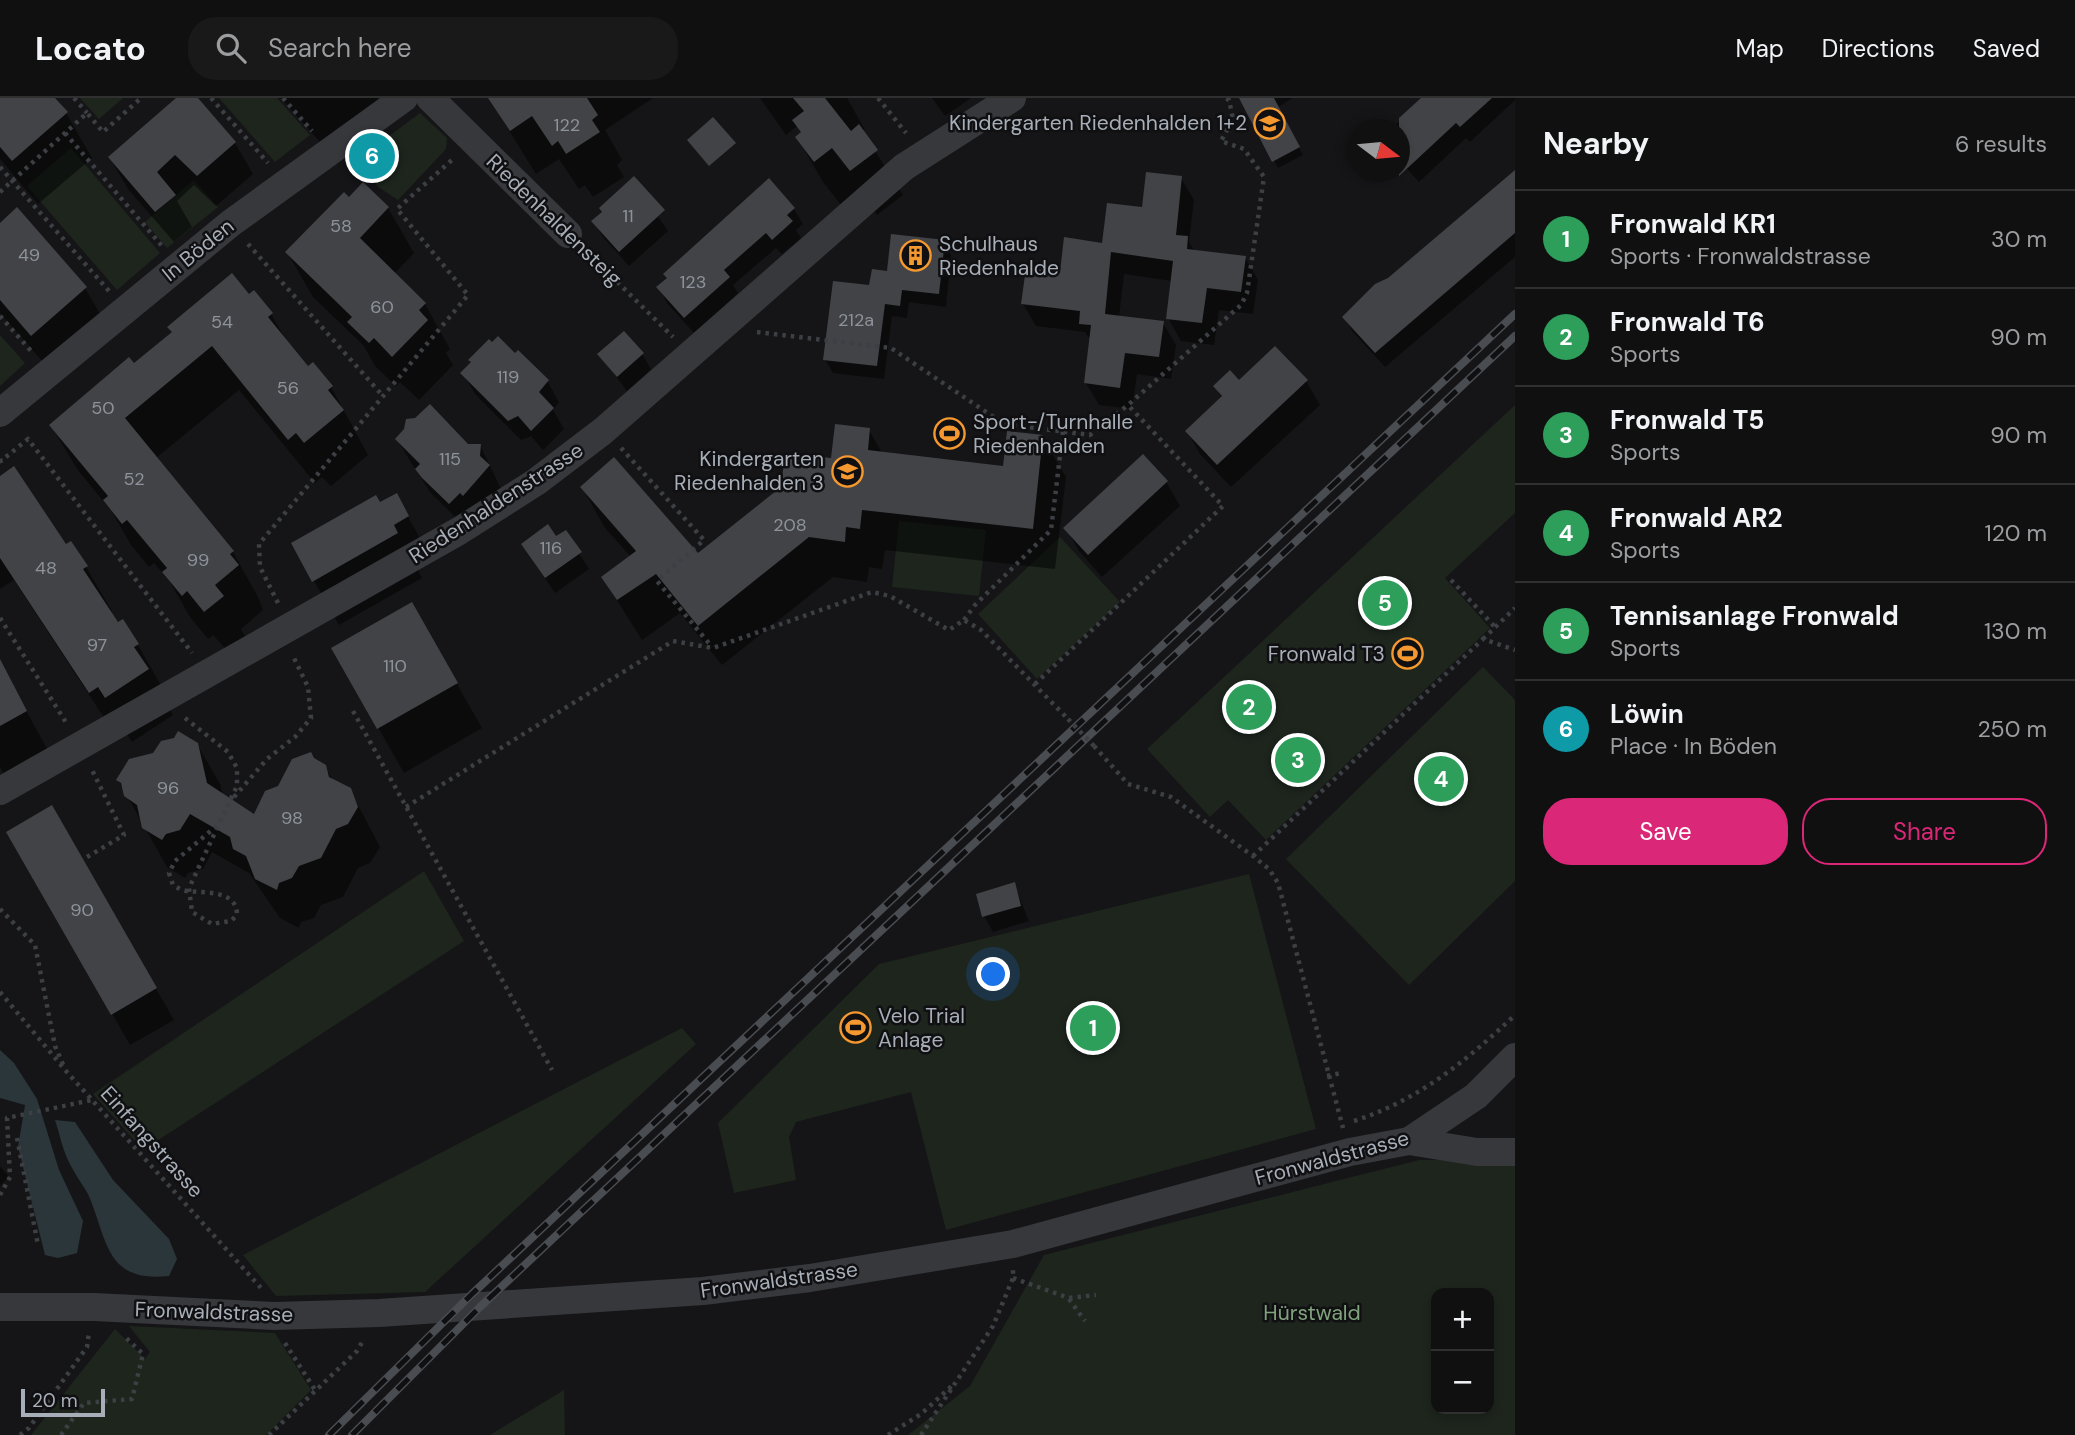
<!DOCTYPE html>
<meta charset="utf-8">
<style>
:root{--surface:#101011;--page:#19191a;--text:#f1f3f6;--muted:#9c9d9f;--line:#303031;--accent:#db2777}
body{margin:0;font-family:"DM Sans",sans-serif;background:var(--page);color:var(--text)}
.controls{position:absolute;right:21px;bottom:21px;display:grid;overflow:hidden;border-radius:14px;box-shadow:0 4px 10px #0003}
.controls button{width:63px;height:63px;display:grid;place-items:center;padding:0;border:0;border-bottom:2px solid var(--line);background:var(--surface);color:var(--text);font:35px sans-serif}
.compass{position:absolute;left:1347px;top:21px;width:63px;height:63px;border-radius:50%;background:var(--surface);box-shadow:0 4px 10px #0003;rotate:106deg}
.scale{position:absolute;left:21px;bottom:18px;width:84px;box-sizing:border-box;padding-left:7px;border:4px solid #a7aeb7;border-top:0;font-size:19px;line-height:24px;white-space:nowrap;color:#a7aeb7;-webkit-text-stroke:5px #101012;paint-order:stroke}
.you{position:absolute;left:994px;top:877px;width:24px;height:24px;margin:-18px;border:5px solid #fff;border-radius:50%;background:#1a73e8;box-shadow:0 0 0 10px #1a73e833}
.badge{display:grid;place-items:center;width:46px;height:46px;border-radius:50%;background:var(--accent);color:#fff;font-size:23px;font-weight:700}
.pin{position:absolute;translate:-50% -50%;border:4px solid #fff;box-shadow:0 2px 7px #0006}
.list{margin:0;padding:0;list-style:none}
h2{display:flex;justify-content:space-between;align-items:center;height:91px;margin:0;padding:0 28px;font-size:30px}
h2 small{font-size:23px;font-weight:400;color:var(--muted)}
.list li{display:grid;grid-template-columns:46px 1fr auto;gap:21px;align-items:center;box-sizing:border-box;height:98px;padding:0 28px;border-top:2px solid var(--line)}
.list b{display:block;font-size:26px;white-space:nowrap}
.list p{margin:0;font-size:23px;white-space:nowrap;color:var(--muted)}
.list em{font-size:23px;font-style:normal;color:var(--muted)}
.actions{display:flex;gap:14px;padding:21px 28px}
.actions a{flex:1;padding:16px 0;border:2px solid var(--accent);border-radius:28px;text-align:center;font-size:24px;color:var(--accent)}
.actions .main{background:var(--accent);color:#fff}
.icon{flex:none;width:38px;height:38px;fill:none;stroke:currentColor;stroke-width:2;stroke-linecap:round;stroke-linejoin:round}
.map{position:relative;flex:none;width:1515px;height:1337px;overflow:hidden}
header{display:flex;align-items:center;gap:42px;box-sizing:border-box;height:98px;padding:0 35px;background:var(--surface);border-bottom:2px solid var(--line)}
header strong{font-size:33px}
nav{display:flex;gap:38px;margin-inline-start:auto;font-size:24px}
.search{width:490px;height:63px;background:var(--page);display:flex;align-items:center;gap:18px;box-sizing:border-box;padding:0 24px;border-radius:28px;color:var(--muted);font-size:26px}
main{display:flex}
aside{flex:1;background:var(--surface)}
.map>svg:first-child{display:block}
.green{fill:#1d251d;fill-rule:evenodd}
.water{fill:#2b363b}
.shadow{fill:#0007}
.building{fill:#414347}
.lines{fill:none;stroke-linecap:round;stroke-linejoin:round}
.path{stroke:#3c3f43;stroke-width:4.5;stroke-dasharray:3.5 5;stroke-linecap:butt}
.minor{stroke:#36383c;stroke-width:28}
.rail-casing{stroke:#494c51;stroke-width:8}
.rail{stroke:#101012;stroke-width:5;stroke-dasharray:16;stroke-linecap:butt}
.path-bridge{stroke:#3c3f43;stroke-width:4.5;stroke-dasharray:3.5 5;stroke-linecap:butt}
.labels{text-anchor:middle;stroke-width:5;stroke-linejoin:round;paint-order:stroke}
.number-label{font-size:18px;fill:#8e939b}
.poi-label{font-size:21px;fill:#a7aeb7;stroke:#101012;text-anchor:end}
.street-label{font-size:21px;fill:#a7aeb7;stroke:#101012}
.park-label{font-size:21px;fill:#80a37d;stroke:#101012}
</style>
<header>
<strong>Locato</strong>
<div class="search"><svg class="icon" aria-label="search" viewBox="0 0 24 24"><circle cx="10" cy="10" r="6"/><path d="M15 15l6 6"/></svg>Search here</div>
<nav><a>Map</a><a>Directions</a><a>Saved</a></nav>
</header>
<main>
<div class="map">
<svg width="1515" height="1337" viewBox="0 0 1515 1337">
<rect width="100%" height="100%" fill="#151517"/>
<g class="green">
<polygon points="80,0 123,0 99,21"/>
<polygon points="219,0 277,0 310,37 275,64"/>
<polygon points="420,15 447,40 446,51 398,102 377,88 370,69 380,61 373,50"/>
<polygon points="71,50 160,155 117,192 27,88"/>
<polygon points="194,82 218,109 167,150 145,124"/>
<polygon points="0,237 25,265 0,288"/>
<polygon points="1515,307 1515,415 1445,480 1490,530 1266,742 1228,702 1210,719 1147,651"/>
<polygon points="899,423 986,432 979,498 892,489"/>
<polygon points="1060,439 1120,504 1037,581 978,516"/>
<polygon points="1483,569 1515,602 1515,783 1409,887 1286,761"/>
<polygon points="424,773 464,843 143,1052 93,996"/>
<polygon points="1249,776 1316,1031 946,1132 911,994 796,1024 789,1039 796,1082 734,1095 718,1025 879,866"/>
<polygon points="682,930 696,946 425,1194 276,1198 243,1157"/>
<path d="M1419 1062H1515V1337H908L970 1288 1044 1157ZM1436 1195H1489V1311H1436Z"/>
<polygon points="129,1228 275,1235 311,1292 266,1337 31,1337 115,1231 145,1261 150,1254"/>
<polygon points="564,1292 565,1337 490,1337"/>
</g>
<g class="water">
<polygon points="0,952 14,965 37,1001 59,1072 83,1123 77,1155 58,1160 45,1157 18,1049 25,1007 0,1000"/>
<path d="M55 1022 75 1024 113 1082 169 1141 177 1161 169 1178C104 1185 108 1141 88 1096 83 1087 76 1078 71 1068 63 1054 60 1037 55 1022Z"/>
</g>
<g class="shadow">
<polygon points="0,0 53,0 66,15 92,60 38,106 0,61"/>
<polygon points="179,0 195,0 235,45 253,76 216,108 194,87 177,103 192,129 174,144 128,91 110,60"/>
<polygon points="281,0 377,0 380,4 326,51"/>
<polygon points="489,0 653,0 605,32 622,62 617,67 624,79 593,99 585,87 579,91 559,61 536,76"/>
<polygon points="760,0 847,0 865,32 863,34 903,97 877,117 859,93 841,107 823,84 797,39 802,35 797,28 786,37"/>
<polygon points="932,0 971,0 945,18"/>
<polygon points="1240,0 1292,0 1277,10 1303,57 1278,70"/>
<polygon points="1424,0 1515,0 1515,2 1470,44 1466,40 1419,84 1400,63 1400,32 1390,32"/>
<polygon points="1515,74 1515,159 1385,269 1353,234 1344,219"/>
<polygon points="1181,80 1194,102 1189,144 1195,154 1245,159 1258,182 1253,216 1219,212 1214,247 1181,243 1168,220 1172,183 1124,176 1119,219 1163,225 1176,247 1171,281 1137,276 1132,311 1099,307 1086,285 1091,243 1085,234 1036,228 1023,206 1104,147"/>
<polygon points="632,82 668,133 629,168 603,139 594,123"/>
<polygon points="769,83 794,111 803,126 796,132 801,140 782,156 776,150 733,187 738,195 694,235 667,205 659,189"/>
<polygon points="363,87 388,110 414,155 394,176 425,206 450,251 446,255 453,267 419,302 400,284 396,288 375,268 364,248 313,199 287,154"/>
<polygon points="0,127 85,190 111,235 58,281 0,215"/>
<polygon points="944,144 951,157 946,209 909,204 907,220 892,218 884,281 833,275 825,262 889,175"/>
<polygon points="249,199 271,216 290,249 308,270 331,289 368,357 331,388 322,379 315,385 239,292 156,360 233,454 258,499 263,512 241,531 248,544 231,557 213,537 208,541 190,519 170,484 154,465 149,469 131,447 112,414 77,371 51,327 134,268"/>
<polygon points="642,256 651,271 627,293 600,257"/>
<polygon points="463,275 547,283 559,304 553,312 564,331 543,352 531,338 521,342 475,296"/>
<polygon points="1306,283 1320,307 1231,389 1200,356 1187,333 1222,300 1215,288 1238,284"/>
<polygon points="406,332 467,347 480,347 501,391 463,427 430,394 410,363 397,341"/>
<polygon points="869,332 882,355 1004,370 1042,339 1066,379 1055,471 885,452 882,471 869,469 867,484 833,479 722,567 680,515 642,542 603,480 631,459 605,430 582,389 698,457 833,362"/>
<polygon points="0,380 86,469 112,513 109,515 138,547 163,591 159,594 173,617 132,644 125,633 116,638 14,482 0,491"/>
<polygon points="1166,384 1180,408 1102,479 1079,453 1066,430"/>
<polygon points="396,397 421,442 418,472 422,480 339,527 293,446"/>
<polygon points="565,434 589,471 555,495 532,461"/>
<polygon points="333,550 437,551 482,630 404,675"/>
<polygon points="0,565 51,658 7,682 0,669"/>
<polygon points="197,646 220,686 223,697 255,718 279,689 314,662 325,668 333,683 350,692 380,749 370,765 358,770 343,799 321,807 314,820 301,824 299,830 280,820 249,775 212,754 203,771 188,775 185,780 167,769 118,682"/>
<polygon points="52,709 174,922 130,947 9,734"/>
<polygon points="1014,786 1029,823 993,834 984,818"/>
<polygon points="0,1068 9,1079 0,1088"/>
</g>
<g class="building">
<polygon points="0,0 55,0 68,14 12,63 0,49"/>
<polygon points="176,0 198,0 236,44 197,78 175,57 157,74 176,97 155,114 108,59"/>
<polygon points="488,0 587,0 598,17 592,22 600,34 566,56 558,43 552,48 532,18 510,33"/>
<polygon points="793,0 825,0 851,33 859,26 878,52 850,73 832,50 814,64 795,39 801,34 792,22 804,13"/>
<polygon points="1239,0 1274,0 1300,49 1272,64"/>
<polygon points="1421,0 1492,0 1460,29 1456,25 1399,78 1399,20"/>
<polygon points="713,19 736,45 709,68 687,42"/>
<polygon points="1515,72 1515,135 1375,255 1342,219 1375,186 1388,180"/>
<polygon points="1146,74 1182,78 1176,137 1188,138 1187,151 1246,158 1241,194 1207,190 1202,225 1166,221 1173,163 1111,154 1105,216 1164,223 1159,259 1125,255 1120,290 1084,285 1091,227 1079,226 1080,213 1021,206 1026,170 1060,174 1064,139 1102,145 1107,105 1142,109"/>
<polygon points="634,78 665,112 619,154 591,123 602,114 599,110"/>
<polygon points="769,80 795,110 787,117 793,123 772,142 766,135 724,172 730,179 684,220 656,189 667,180 663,176"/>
<polygon points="363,84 389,109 360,140 426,205 419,212 428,222 392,259 374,240 369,245 347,224 352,219 285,154 344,94 349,99"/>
<polygon points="17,109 87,189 31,238 0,202 0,125"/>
<polygon points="891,136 945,142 939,196 902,192 900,208 885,206 877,268 823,262 833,183 869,187 872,171 887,173"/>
<polygon points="232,175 249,196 254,192 273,215 268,219 308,268 313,264 333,288 328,292 344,312 304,345 296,335 288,342 212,248 125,320 234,453 230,456 239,467 215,487 224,498 204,514 187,493 182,498 162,474 167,470 127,422 122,426 103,402 108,398 49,327 129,259 134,265 172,234 167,229"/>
<polygon points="624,233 644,255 617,279 597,256"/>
<polygon points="498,238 515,255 518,252 549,282 539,294 554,310 531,333 518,318 508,323 460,275 471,264 468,262 489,241 492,244"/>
<polygon points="1275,248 1308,282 1217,367 1185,333 1222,298 1213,288 1230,272 1239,282"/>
<polygon points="430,306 468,346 481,346 480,358 490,367 463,398 460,395 449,406 422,380 415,371 420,366 395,341 404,331 406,321 415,320"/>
<polygon points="835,326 870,330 868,352 1003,368 1007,333 1043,337 1033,431 862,412 860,431 846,429 845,444 809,439 698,528 656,476 617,502 601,479 636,453 580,389 614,359 698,455 781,389 785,355 831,360"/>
<polygon points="1143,356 1168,383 1088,457 1063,430"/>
<polygon points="14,368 66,446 71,443 88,468 83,471 118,524 123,521 139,546 134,549 149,571 105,600 98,589 89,595 0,460 0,378"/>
<polygon points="397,395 409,418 394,427 398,435 312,484 291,445 376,397 380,404"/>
<polygon points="548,426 556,438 566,432 582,454 545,480 521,446"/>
<polygon points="412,504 458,585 377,631 331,550"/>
<polygon points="0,561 27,613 0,628"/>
<polygon points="178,633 198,645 207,685 254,716 265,693 278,688 292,661 311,654 314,660 326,667 329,679 351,690 358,709 348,726 336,731 321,760 299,768 292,780 279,785 277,792 255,781 246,758 233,751 230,739 190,716 180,732 166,736 162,742 142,730 137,707 124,698 121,685 116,682 129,661 153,655 161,643 174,640"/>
<polygon points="52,707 157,890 111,917 6,734"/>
<polygon points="1015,784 1021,808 982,819 976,796"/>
</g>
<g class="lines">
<g class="path">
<polyline points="74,0 87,15"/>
<polyline points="211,0 268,65"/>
<polyline points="283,0 312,33"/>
<polyline points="878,0 906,35"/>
<polyline points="65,35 162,148"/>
<polyline points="0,69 109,193"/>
<polyline points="0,94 87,15 103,34 141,0"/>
<polyline points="248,146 383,298"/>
<polyline points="587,154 673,239"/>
<polyline points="0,218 32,254"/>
<polyline points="757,234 891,250 1004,326 1090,337 1128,307"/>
<polyline points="621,350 704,442 657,483 712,549"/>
<polyline points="0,361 1,363 28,341 192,555"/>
<polyline points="1451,482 1495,529"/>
<polyline points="278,505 260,469 259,446 468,197 397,111 453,61"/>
<polyline points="0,520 67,626"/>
<polyline points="964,522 975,507 1051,432 1063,333"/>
<polyline points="1483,541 1515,510"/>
<polyline points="1035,586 1223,408 1128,307 1241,207 1247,195 1264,79 1244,51 1221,43 1233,21 1229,2 1225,0"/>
<polyline points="353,613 552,972"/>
<path d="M185 620 228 654 237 670V688L219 726 175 763 169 775 173 787C178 790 183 793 188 793 206 795 237 792 237 817L231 823 212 826 192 814 189 790 219 726"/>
<polyline points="1094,648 1128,686 1171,699 1253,758 1269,771 1278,785 1343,1030"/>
<polyline points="234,699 267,661 295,639 311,620 308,589 293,558"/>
<polyline points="406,709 673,543 713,550 872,494 890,498 949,532 964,522 981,532 1068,621"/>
<polyline points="1253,758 1483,541 1515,552"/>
<polyline points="87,759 124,737 92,672"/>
<polyline points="0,811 35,847 55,948 64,969"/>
<polyline points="0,894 66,973 261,1190"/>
<polyline points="1327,978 1341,975"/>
<path d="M1354 1023C1419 1002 1466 963 1515 917"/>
<polyline points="17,1040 38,1147"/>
<polyline points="0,1097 10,1079 7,1020 92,1002"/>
<polyline points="1013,1180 1069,1200 1096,1197"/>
<polyline points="1069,1201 1085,1223"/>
<polyline points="285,1245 315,1292"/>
<polyline points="20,1337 29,1330 87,1249 89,1234"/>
<polyline points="61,1337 84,1305 132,1301 143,1256 125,1239"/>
<polyline points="269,1337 357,1253 364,1241"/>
<polyline points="888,1337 921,1316 955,1285"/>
<polyline points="921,1337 993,1228 1013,1180 1013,1171"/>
</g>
<g class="minor">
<polyline points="430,0 568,136"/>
<polyline points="0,315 231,125 404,0"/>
<polyline points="0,693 459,433 536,384 603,333 904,69 1012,0"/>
<polyline points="1409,1043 1477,1054 1515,1054"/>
<polyline points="0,1209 94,1209 274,1218 379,1215 703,1193 810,1180 1013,1146 1350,1054 1409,1043 1476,998 1515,959"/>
</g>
<defs>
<g id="rail">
<polyline points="329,1337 472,1196 1515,216"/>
<polyline points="352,1337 480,1209 1515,238"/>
</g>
</defs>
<use href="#rail" class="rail-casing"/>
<use href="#rail" class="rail"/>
<polyline class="path-bridge" points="1068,621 1094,648"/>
</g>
<defs>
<symbol id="school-ring" viewBox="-11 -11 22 22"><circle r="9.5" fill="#101012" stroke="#f5982f" stroke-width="1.5"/><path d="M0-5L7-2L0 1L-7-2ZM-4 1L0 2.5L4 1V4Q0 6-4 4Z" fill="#f5982f"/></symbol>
<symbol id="building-ring" viewBox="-11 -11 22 22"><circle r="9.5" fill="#101012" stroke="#f5982f" stroke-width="1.5"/><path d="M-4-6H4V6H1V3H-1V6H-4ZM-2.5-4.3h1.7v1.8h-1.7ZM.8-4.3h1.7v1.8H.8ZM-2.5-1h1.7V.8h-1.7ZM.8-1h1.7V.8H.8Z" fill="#f5982f"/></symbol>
<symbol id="stadium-ring" viewBox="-11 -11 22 22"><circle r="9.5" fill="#101012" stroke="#f5982f" stroke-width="1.5"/><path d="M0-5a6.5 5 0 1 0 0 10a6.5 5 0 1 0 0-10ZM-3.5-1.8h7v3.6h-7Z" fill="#f5982f"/></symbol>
</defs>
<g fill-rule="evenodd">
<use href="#school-ring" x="1252" y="8" width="35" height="35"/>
<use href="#building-ring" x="898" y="140" width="35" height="35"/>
<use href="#stadium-ring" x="932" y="318" width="35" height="35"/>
<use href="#school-ring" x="830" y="356" width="35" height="35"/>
<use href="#stadium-ring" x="1390" y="538" width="35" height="35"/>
<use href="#stadium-ring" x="838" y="912" width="35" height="35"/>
</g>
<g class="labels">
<g class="number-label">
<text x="567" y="33">122</text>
<text x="628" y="124">11</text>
<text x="341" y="134">58</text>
<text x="29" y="163">49</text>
<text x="693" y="190">123</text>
<text x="382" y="215">60</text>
<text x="856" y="228">212a</text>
<text x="222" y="230">54</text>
<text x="508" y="285">119</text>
<text x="288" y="296">56</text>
<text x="103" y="316">50</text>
<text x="450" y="367">115</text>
<text x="134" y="387">52</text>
<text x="790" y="433">208</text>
<text x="551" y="456">116</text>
<text x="198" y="468">99</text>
<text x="46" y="476">48</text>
<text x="97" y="553">97</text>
<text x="395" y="574">110</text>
<text x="168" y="696">96</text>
<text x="292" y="726">98</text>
<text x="82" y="818">90</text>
</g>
<g class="poi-label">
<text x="1247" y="32">Kindergarten Riedenhalden 1+2</text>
<text x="939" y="153" text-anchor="start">Schulhaus<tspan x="939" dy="24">Riedenhalde</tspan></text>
<text x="973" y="331" text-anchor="start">Sport-/Turnhalle<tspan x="973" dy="24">Riedenhalden</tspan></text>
<text x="824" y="368">Kindergarten<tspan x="824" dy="24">Riedenhalden 3</tspan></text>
<text x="1385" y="563">Fronwald T3</text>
<text x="878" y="925" text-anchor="start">Velo Trial<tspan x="878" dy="24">Anlage</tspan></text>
</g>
<g class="street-label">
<text transform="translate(554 122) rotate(44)" y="7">Riedenhaldensteig</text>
<text transform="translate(198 152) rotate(-39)" y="7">In Böden</text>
<text transform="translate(496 405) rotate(-33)" y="7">Riedenhaldenstrasse</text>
<text transform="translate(152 1044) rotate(48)" y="7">Einfangstrasse</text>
<text transform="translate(1332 1060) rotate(-15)" y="7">Fronwaldstrasse</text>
<text transform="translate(779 1182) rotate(-8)" y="7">Fronwaldstrasse</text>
<text transform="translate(214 1214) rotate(2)" y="7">Fronwaldstrasse</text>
</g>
<g class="park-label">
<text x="1312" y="1222">Hürstwald</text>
</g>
</g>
</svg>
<div class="controls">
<button>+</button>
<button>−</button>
</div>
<svg class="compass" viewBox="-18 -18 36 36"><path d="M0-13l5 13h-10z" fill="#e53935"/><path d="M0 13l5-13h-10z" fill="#9c9d9f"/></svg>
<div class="scale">20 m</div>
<div class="you"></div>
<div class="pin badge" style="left:1093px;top:930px;background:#2e9e5b">1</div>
<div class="pin badge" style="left:1249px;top:609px;background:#2e9e5b">2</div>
<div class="pin badge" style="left:1298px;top:662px;background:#2e9e5b">3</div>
<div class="pin badge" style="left:1441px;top:681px;background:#2e9e5b">4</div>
<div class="pin badge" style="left:1385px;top:505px;background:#2e9e5b">5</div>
<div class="pin badge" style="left:372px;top:58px;background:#0f9aa8">6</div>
</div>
<aside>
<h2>Nearby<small>6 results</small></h2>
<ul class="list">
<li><span class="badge" style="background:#2e9e5b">1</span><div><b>Fronwald KR1</b><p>Sports · Fronwaldstrasse</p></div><em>30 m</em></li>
<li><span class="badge" style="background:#2e9e5b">2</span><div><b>Fronwald T6</b><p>Sports</p></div><em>90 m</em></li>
<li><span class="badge" style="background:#2e9e5b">3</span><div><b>Fronwald T5</b><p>Sports</p></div><em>90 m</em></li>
<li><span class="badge" style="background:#2e9e5b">4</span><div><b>Fronwald AR2</b><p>Sports</p></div><em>120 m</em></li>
<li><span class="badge" style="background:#2e9e5b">5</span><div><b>Tennisanlage Fronwald</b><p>Sports</p></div><em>130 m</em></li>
<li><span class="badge" style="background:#0f9aa8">6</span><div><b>Löwin</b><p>Place · In Böden</p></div><em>250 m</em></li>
</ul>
<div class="actions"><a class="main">Save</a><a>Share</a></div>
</aside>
</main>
